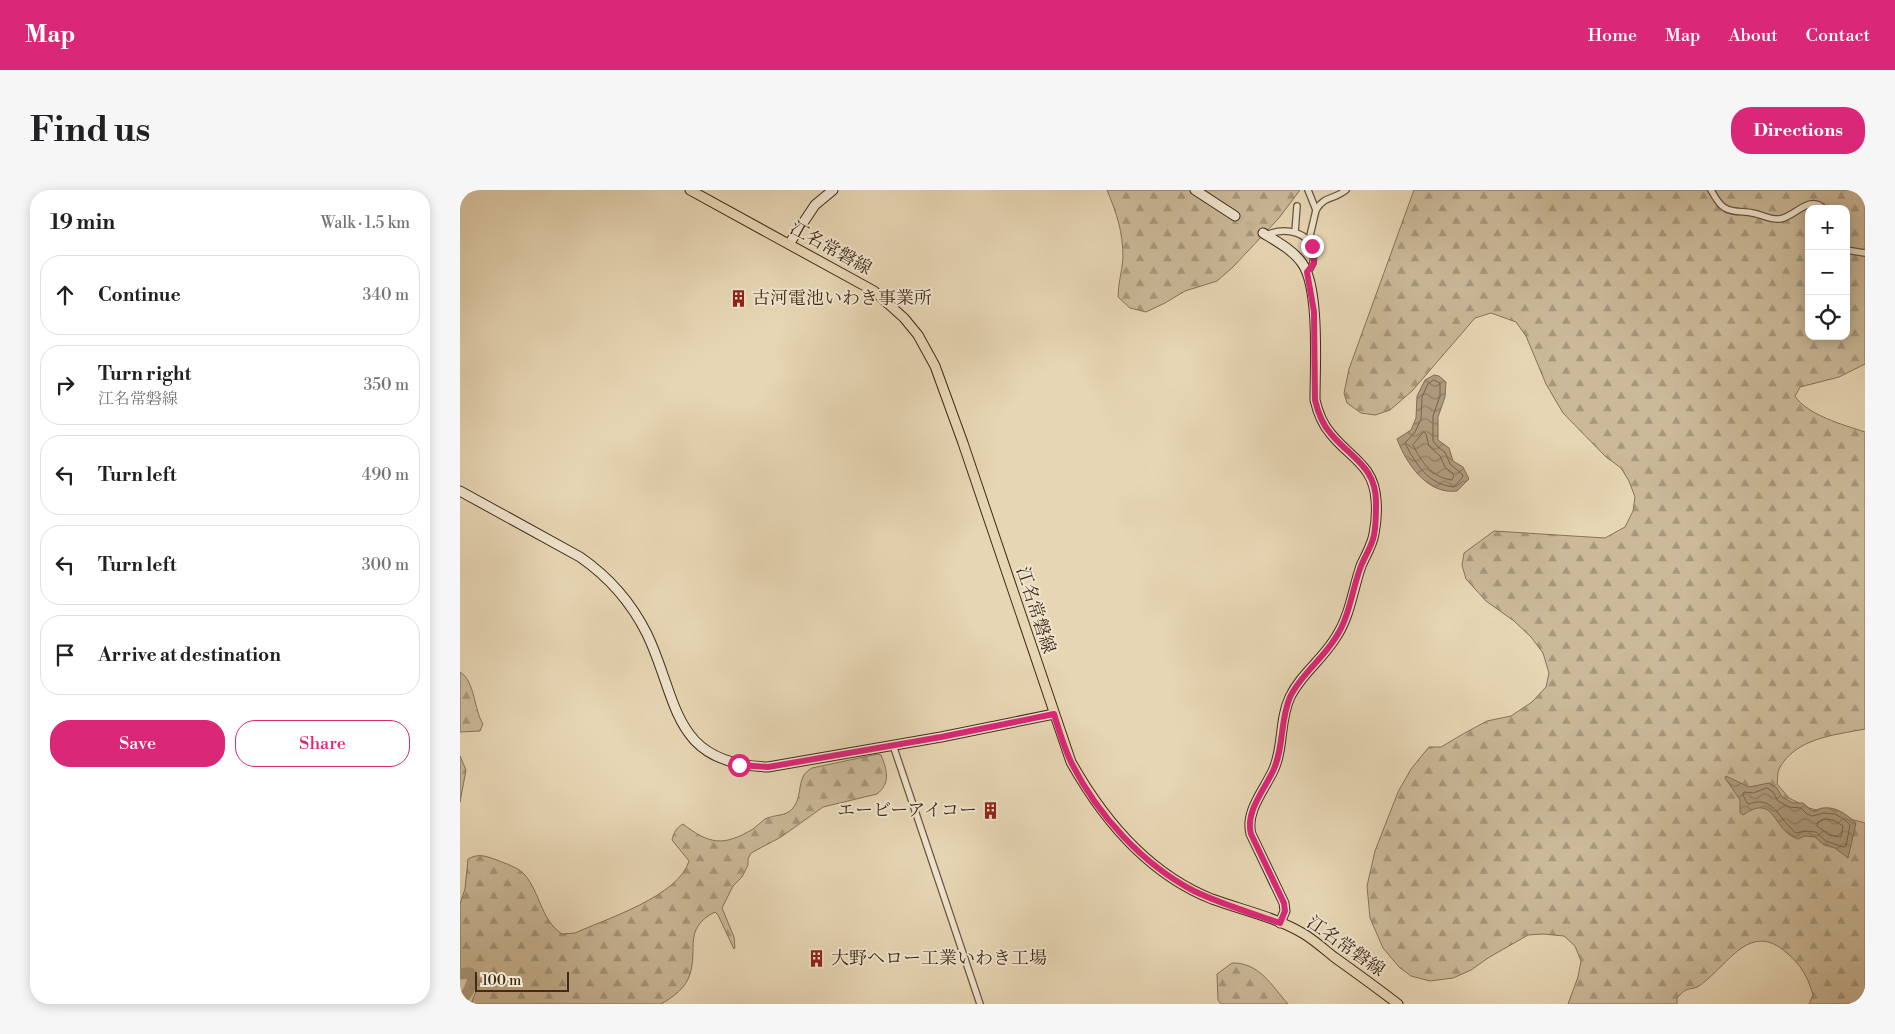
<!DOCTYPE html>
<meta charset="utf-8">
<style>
:root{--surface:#fff;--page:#f6f6f6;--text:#202124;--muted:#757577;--line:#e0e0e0;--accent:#db2777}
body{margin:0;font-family:"Libre Bodoni","Noto Serif JP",serif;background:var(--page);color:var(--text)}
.controls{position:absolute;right:15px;top:15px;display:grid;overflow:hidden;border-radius:10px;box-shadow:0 2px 12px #0003}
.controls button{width:45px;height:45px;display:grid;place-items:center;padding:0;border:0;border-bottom:1px solid var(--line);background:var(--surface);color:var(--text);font:25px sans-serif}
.scale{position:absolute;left:15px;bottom:12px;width:94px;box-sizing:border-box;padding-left:5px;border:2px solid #412a17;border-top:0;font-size:14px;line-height:18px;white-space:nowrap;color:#412a17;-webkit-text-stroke:4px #efe4ce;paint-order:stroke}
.stop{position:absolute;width:15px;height:15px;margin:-11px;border:4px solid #db2777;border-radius:50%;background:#fff}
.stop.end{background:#db2777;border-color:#fff;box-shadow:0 1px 5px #0008}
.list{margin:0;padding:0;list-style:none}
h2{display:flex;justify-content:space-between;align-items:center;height:65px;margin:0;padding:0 20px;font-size:21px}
h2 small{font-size:16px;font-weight:400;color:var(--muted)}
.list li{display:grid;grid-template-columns:32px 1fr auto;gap:15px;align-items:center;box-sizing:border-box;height:80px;margin:0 10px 10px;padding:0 10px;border:1px solid var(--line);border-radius:20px}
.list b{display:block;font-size:19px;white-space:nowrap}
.list p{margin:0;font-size:16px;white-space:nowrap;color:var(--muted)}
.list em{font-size:16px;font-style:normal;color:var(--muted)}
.actions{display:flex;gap:10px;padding:15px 20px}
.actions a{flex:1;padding:11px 0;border:1px solid var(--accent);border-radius:20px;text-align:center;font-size:18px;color:var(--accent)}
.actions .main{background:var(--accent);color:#fff}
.icon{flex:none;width:28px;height:28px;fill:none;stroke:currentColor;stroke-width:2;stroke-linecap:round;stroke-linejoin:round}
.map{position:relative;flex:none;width:1405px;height:814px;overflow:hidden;border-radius:20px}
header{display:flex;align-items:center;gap:30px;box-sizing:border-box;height:70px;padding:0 25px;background:var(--accent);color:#fff}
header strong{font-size:24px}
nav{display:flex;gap:28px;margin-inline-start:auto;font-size:18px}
.intro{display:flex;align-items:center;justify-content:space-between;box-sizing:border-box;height:120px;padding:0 30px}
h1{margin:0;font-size:35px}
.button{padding:12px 22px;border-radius:20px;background:var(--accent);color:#fff;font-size:18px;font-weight:700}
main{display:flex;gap:30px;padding:0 30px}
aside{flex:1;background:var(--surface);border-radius:20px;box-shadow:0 2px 12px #0003}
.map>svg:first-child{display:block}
.forest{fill:url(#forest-firs);stroke:#867258;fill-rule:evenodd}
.water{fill:url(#water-waves);stroke:#836e55}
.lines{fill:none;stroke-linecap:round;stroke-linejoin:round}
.shore{stroke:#78634b;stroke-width:1}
.river{stroke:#af9c7f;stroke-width:11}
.secondary-tunnel{stroke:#c6b495;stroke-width:9;stroke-dasharray:9 4.5;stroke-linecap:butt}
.street-casing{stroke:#6a553e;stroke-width:8}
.secondary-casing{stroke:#412a17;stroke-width:11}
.primary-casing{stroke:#412a17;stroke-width:11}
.street{stroke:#efe4ce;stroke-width:5.5}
.secondary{stroke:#efe4ce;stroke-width:9}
.primary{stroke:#e7d6b4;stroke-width:9}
.route{stroke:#db2777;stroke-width:6}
.labels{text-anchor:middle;stroke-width:4;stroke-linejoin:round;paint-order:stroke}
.street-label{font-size:18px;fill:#412a17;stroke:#efe4ce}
.poi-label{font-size:18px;fill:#412a17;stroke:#efe4ce;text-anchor:start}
</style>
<header>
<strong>Map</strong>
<nav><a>Home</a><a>Map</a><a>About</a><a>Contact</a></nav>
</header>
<div class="intro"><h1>Find us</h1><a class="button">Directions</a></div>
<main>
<aside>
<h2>19 min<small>Walk · 1.5 km</small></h2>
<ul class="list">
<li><svg class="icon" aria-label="ahead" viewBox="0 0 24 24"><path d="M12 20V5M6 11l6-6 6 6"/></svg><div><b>Continue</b></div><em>340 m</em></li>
<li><svg class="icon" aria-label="right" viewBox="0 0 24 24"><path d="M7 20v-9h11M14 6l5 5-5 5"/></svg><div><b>Turn right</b><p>江名常磐線</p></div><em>350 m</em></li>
<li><svg class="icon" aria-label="left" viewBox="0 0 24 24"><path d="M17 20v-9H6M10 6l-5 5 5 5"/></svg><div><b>Turn left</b></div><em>490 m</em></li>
<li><svg class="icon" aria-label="left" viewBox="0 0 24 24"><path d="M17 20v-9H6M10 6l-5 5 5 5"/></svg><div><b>Turn left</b></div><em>300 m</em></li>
<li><svg class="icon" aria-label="arrive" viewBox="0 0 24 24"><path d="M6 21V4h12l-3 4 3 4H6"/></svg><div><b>Arrive at destination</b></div></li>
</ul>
<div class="actions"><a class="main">Save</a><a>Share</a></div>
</aside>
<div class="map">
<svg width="1405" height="814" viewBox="0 0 1405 814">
<defs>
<pattern id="forest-firs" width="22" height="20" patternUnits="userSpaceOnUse" patternTransform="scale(1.25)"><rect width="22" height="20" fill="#cbb999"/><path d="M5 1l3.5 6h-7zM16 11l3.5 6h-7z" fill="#a6977c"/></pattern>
<pattern id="water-waves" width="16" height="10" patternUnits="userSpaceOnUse" patternTransform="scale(1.25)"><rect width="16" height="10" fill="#af9c7f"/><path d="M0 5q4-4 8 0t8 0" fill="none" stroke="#907f67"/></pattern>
</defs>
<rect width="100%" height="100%" fill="#e7d6b4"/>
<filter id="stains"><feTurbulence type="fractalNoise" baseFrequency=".004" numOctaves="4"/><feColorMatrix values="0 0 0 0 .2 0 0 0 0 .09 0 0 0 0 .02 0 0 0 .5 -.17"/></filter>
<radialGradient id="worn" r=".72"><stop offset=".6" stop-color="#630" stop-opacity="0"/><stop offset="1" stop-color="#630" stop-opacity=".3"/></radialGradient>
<g class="forest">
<path d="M647 0H840L819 28 773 77 757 91 725 101 705 113 686 122 670 118 658 107C658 94 662 81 663 68 663 42 657 24 647 0Z"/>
<path d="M954 0H1405V174L1379 187 1340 197 1335 206C1347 225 1384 235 1405 242V539C1375 545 1335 548 1319 579 1317 583 1318 590 1317 594L1329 608 1349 618 1405 633V814H1349L1353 805C1348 787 1341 775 1327 763 1288 728 1266 780 1237 797 1234 799 1230 798 1226 800 1223 801 1220 805 1217 808V814H1108L1118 787 1121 771 1115 756 1104 746 1083 744 1068 745 1028 768 1011 780 993 788 970 791 951 786 939 777 923 758 910 728 907 696 915 661 938 602 951 579 969 557H981L1003 544 1027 531 1051 526 1072 512 1086 497 1089 483 1083 463 1071 447 1054 431 1026 411 1006 389 1002 375 1004 363 1034 341 1145 348 1165 337 1173 321 1175 307 1169 291 1161 278 1146 267 1103 223 1086 194 1066 146 1056 132 1031 123 1015 128 952 201 930 220 915 225 901 223 887 213 884 203 889 179ZM1349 19H1386V146H1349Z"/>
<path d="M0 482C15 491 14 520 23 534L20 541 0 542Z"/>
<path d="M418 564 421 565C427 580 431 593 417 604L363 617 321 647 291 663 288 669V675L282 687 273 696 262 718 274 747 275 758 274 759 258 725 255 722C223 738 238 759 230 784 226 798 213 807 201 814H11L17 799 11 786 0 780V714L5 699 8 669C19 663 25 666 37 670 46 674 58 677 65 685 80 703 81 730 102 744L115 743C146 729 219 706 229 671L212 650C214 642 216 638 223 634 249 654 263 657 293 639 297 636 301 632 305 629 315 624 326 627 333 618 344 604 335 587 352 578Z"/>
<polygon points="0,566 6,580 0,612"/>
<path d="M772 773C799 772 812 796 828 814H761L758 810 757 784Z"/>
</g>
<g class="water">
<path d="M974 185 979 186 986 192 985 207 978 227V250L989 258 993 271 1003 277 1009 289 997 301C967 305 946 273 937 249L951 240 956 228 957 206 965 190Z"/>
<path d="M1266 586 1289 597 1309 593 1317 598 1322 607 1333 613H1343L1352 621C1356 621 1359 618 1363 618 1376 616 1387 625 1396 633L1388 668 1375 658 1364 655 1355 647 1345 646 1338 649C1312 641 1316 602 1283 625L1280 623V610L1265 588Z"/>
</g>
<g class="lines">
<g class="shore">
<path d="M974 190 980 193V206L973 226V251L979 258 985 262 990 274 1003 285 1002 288 994 297C967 294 956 274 945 253L955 242 961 229 962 207 968 194Z"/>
<path d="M964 242 966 244 969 256 980 266 985 277 994 285 992 290C972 288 961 271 953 255Z"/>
<path d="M1307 598 1313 602 1318 611 1329 617 1341 618 1347 624 1352 626 1364 623 1375 624 1384 629 1390 635 1386 656 1383 657 1366 651 1356 642 1345 641 1336 643C1320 631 1313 604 1289 614L1287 613 1283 605 1284 602 1293 603Z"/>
<polygon points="1366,629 1373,630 1383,636 1381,647 1369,645 1357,636 1358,632"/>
</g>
<polyline class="river" points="0,784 10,783 13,789 9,800 0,813"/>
<polyline class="secondary-tunnel" points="775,26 803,43"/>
<defs>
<g id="street">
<polyline points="848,0 856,20 849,50"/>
<path d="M1251 0C1255 7 1259 15 1265 18 1273 23 1284 21 1292 23 1301 24 1310 30 1319 29 1334 28 1350 3 1364 19"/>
<path d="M856 20C865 5 874 10 886 0"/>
<polyline points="835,42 837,16"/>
<path d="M806 45C825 37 851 41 853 64 854 72 853 76 847 82"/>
<polyline points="1386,60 1405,63"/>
<polyline points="433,555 520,814"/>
</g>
<g id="secondary">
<polyline points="735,0 775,26"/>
<path d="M803 43C816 51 833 60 842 73 860 98 855 178 855 210 858 223 862 234 871 244 890 268 914 275 916 310 917 321 916 334 914 344 912 356 905 366 901 376 893 399 890 426 876 447 863 469 841 484 830 507 819 530 824 558 813 581 804 600 785 622 791 644L824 713 825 721 820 733"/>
<polyline points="329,54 355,15 373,0"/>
<path d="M0 301 120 367C149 387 171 412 187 444 219 511 211 574 308 577L481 547 594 524"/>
</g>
<path id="primary" d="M230 0 414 101 444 128 458 145 475 176 503 253 611 572C643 629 689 684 752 709 782 720 816 727 844 744 854 750 864 759 874 767 895 782 917 798 938 814"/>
</defs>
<use href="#street" class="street-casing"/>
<use href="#secondary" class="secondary-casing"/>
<use href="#primary" class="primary-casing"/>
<use href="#street" class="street"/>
<use href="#secondary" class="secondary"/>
<use href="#primary" class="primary"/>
</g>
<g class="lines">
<path class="route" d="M279 575 308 577 481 547 594 524C599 540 604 558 612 574 638 625 682 674 734 701 761 714 791 723 820 733L825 721 824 713 791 644C785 622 804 600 813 581 824 558 820 530 830 507 841 484 863 469 876 447 890 426 892 399 901 376 905 366 912 356 914 345 916 335 916 324 916 314 917 277 891 268 871 244 862 234 858 223 855 210L854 122 847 82 854 73 852 56"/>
</g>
<defs>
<symbol id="building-bare" viewBox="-9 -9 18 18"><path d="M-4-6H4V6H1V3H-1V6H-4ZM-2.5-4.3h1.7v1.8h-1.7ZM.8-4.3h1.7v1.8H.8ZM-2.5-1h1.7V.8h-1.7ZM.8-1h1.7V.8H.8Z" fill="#8f2418" stroke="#efe4ce" stroke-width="2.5" paint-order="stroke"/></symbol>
</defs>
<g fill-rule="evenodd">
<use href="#building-bare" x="266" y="96" width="25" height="25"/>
<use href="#building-bare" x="518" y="608" width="25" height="25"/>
<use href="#building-bare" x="344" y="756" width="25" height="25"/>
</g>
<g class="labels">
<g class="street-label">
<text transform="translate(371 58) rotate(29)" y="6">江名常磐線</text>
<text transform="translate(576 420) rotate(72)" y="6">江名常磐線</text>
<text transform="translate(886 756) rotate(35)" y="6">江名常磐線</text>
</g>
<g class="poi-label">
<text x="292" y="114">古河電池いわき事業所</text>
<text x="517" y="626" text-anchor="end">エービーアイコー</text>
<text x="371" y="774">大野ヘロー工業いわき工場</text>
</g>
</g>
<rect width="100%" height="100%" filter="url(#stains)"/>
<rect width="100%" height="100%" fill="url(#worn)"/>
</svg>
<div class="controls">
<button>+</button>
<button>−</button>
<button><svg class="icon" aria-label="locate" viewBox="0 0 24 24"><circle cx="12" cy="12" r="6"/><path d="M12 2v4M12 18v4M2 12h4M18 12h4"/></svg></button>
</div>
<div class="scale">100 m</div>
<div class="stop" style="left:279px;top:575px"></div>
<div class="stop end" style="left:852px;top:56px"></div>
</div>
</main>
